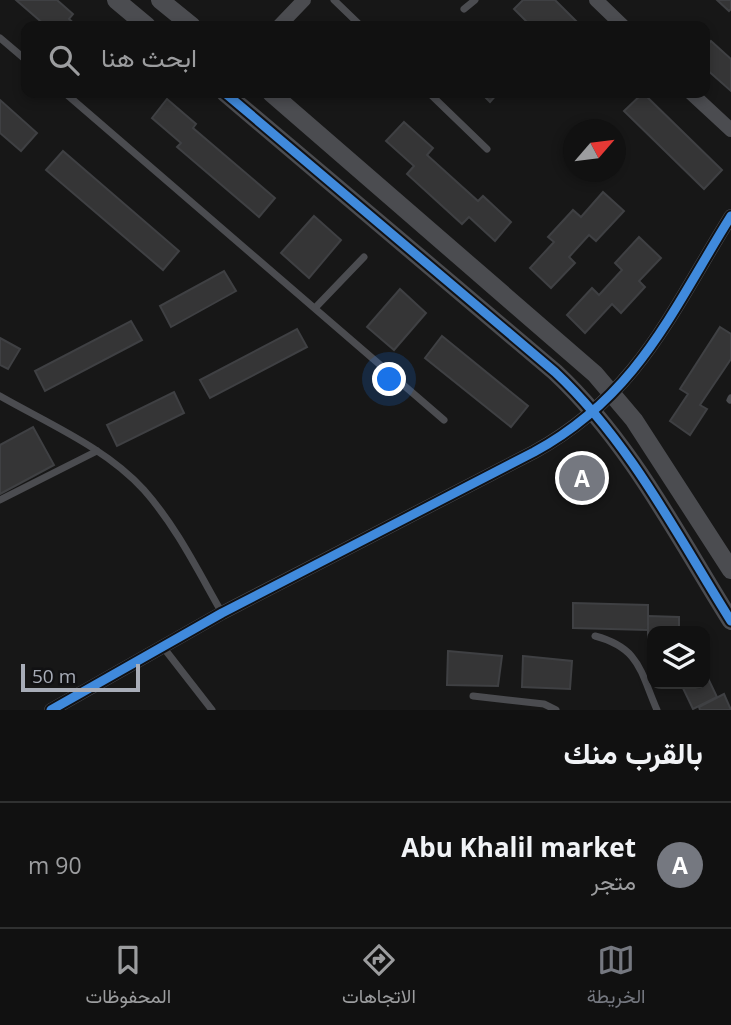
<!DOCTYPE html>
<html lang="ar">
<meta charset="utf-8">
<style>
:root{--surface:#111;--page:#1a1a1a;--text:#f1f3f6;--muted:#9c9d9f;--line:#303131;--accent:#757880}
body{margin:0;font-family:"Open Sans",Vazirmatn,sans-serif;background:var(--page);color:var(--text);direction:rtl}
.controls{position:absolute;right:21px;bottom:21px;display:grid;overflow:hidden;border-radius:14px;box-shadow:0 4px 10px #0003}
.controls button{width:63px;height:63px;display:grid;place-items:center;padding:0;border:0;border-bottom:2px solid var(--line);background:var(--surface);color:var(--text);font:35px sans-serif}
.compass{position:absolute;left:563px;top:119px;width:63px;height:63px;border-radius:50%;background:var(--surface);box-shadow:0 4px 10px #0003;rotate:62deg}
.scale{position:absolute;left:21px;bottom:18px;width:119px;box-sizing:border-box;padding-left:7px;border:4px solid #a8adb8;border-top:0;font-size:19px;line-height:24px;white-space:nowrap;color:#a8adb8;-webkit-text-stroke:5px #111113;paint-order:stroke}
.you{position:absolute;left:390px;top:380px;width:24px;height:24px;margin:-18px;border:5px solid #fff;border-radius:50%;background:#1a73e8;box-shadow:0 0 0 10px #1a73e833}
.badge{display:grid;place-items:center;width:46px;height:46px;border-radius:50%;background:var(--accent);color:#fff;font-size:23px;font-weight:700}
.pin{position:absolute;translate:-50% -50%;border:4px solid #fff;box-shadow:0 2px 7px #0006}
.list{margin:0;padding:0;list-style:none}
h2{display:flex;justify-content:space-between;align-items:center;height:91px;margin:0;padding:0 28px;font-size:30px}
h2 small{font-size:23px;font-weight:400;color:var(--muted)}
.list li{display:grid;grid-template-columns:46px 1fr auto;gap:21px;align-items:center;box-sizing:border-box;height:126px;padding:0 28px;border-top:2px solid var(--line)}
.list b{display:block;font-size:26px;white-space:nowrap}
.list p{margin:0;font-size:23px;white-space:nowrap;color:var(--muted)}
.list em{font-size:23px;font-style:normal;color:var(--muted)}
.icon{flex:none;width:38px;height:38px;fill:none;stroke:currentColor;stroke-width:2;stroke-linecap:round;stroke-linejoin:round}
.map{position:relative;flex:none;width:731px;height:710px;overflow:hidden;direction:ltr}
.search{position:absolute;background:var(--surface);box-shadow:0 4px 10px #0003;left:21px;right:21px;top:21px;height:77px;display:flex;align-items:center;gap:18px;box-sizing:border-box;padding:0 24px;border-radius:14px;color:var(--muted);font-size:26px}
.sheet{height:217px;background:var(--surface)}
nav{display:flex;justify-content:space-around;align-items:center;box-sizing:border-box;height:98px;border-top:2px solid var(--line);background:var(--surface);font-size:19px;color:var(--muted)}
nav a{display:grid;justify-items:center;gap:4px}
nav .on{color:var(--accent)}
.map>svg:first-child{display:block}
.building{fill:#353536;stroke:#3f4043;stroke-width:2}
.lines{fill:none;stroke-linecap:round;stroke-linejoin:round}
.service{stroke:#4b4c50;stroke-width:7}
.minor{stroke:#4b4c50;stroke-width:14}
.tertiary{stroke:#4b4c50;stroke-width:18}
.cycleway-casing{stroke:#111113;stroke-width:13}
.cycleway{stroke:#408adc;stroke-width:9}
</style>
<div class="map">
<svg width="731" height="710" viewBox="0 0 731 710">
<rect width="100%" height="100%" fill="#171717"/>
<g class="building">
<polygon points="16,0 57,0 73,14 69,19 77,26 46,26"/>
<polygon points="523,0 555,0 577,22 572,26 531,26 514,9"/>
<polygon points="717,0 731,0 731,9 729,11"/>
<polygon points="711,41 731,59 731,91 705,68 705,48"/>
<polygon points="481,93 498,93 490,102"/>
<polygon points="643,93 722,170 704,189 624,111"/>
<polygon points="167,99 196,124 193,128 275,198 259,217 177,147 181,143 152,118"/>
<polygon points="0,100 37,133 21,151 0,133"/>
<polygon points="404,122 433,148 427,155 478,201 483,196 511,222 495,241 469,217 462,224 407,174 414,166 386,141"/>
<polygon points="63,151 179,251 163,270 46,170"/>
<polygon points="603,192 624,211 596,241 589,235 569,257 575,263 551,288 530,268 554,242 548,237 573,210 581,217"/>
<polygon points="314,216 341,240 309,278 281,253"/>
<polygon points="639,237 661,258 639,281 645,287 621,313 612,304 585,333 567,315 592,288 599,295 622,270 615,263"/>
<polygon points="224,271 236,291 171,327 160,306"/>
<polygon points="400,289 426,313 394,350 367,327"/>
<polygon points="131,321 142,340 45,391 35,371"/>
<polygon points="720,327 731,334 731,359 700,405 707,409 690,435 670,421 688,394 680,389"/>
<polygon points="297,329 307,347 210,398 200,380"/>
<polygon points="442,336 528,406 511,427 425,358"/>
<polygon points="0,338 20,349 8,369 0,365"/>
<polygon points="174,392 184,413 117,446 107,425"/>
<polygon points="33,427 54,465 0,494 0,445"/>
<polygon points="573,603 648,605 648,630 573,628"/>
<polygon points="648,616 679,617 679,631 652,631 652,643 648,643"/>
<polygon points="448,651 502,656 498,686 447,685"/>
<polygon points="523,656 572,661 570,689 522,687"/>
<polygon points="705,672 717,697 693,709 681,684 705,684"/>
<polygon points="724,694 731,710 700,710 699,707"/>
</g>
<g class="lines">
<g class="service">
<polyline points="334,0 361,26"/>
<polyline points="464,9 475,0"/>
<polyline points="0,38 26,60"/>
<polyline points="65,93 444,420"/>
<polyline points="429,93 487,149"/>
<polyline points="315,308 364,257"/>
<path d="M0 396C49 424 106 448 144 490 176 526 198 571 222 613"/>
<polyline points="730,400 731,398"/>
<polyline points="0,500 97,451"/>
<path d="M595 636C640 648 640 671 657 710"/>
<polyline points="163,647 212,710"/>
<polyline points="473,696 544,704 556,710"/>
</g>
<g class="minor">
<polyline points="596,0 623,26"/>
<polyline points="279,26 304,0"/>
<polyline points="691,93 731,130"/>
<path d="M51 710 222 613 534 452C638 395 671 312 731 216"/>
</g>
<g class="tertiary">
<polyline points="116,0 147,26"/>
<polyline points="160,0 192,26"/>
<path d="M225 93 555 372C630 442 677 535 731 621"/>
<polyline points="271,93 595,374 634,420 731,570"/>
</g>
<defs>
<g id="cycleway">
<path d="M225 93 555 372C630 442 677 535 731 621"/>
<path d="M51 710 222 613 534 452C638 395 671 312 731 216"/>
</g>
</defs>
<use href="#cycleway" class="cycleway-casing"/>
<use href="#cycleway" class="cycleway"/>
</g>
</svg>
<div class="controls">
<button><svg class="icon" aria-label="layers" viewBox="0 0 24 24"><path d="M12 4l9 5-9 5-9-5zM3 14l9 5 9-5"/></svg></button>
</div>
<svg class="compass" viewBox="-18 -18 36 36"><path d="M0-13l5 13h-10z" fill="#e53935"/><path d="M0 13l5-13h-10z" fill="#9c9d9f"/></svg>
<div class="scale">50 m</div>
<div class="you"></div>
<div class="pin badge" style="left:582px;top:478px">A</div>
<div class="search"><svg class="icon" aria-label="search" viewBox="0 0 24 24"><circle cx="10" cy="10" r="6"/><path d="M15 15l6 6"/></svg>ابحث هنا</div>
</div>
<section class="sheet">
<h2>بالقرب منك<small></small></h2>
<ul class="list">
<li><span class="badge">A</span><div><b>Abu Khalil market</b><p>متجر</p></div><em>90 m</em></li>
</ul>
</section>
<nav>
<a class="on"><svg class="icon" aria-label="map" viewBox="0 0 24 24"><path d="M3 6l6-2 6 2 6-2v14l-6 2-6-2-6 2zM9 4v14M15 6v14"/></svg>الخريطة</a>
<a><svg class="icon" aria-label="directions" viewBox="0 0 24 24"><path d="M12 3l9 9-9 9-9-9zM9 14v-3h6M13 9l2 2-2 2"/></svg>الاتجاهات</a>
<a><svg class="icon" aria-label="saved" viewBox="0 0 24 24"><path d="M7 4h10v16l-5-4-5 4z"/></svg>المحفوظات</a>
</nav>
